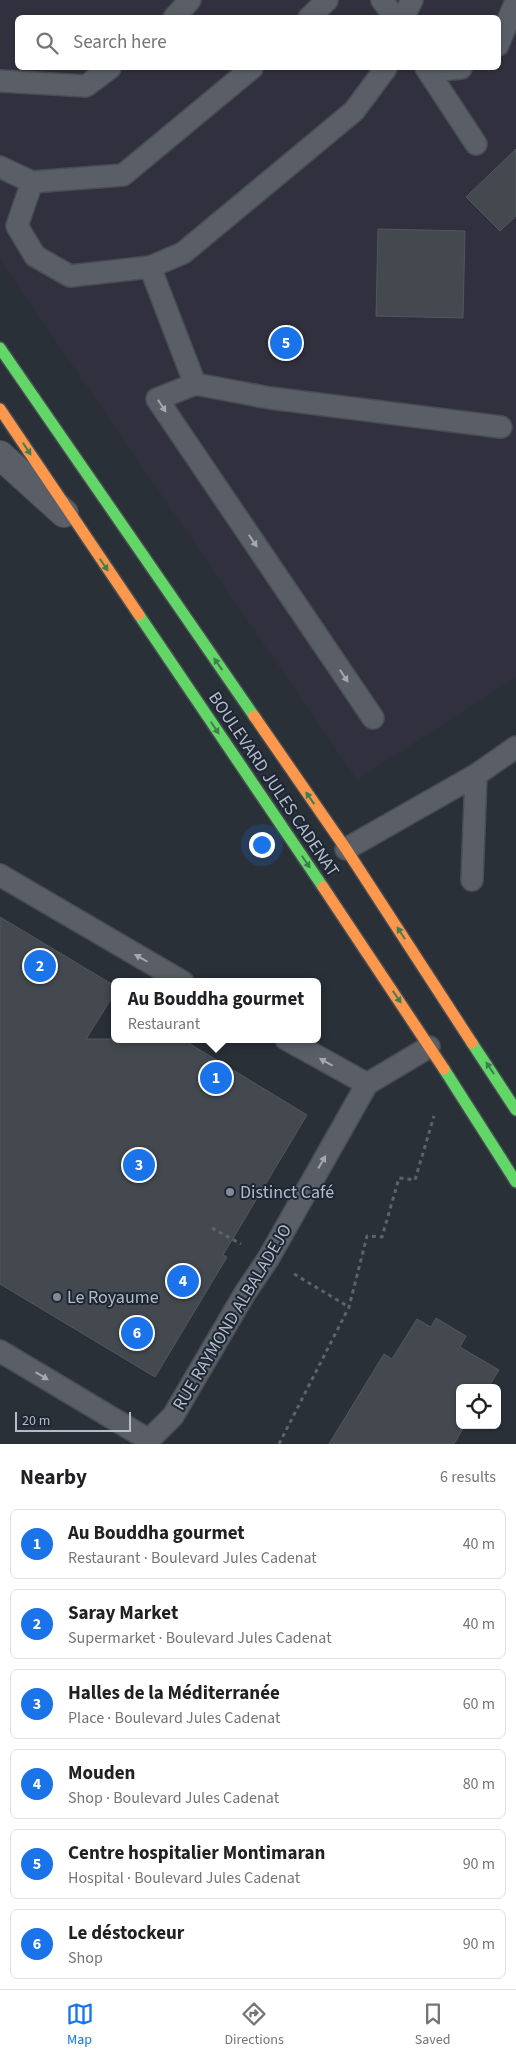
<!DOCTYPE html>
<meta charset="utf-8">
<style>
:root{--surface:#fff;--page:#f6f6f6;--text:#202124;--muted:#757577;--line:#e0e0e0;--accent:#1a73e8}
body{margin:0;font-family:"Source Sans 3",sans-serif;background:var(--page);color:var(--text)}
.controls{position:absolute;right:15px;bottom:15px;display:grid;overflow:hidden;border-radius:8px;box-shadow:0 1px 4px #0004}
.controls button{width:45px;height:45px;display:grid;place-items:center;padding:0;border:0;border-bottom:1px solid var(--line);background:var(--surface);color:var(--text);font:25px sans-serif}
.scale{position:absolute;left:15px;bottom:12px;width:116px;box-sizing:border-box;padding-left:5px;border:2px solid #b4bcc9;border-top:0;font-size:14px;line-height:18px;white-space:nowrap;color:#b4bcc9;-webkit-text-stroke:4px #1d2633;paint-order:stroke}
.you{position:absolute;left:261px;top:844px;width:18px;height:18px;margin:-12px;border:4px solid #fff;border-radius:50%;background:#1a73e8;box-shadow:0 0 0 8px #1a73e833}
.badge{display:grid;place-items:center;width:32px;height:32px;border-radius:50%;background:var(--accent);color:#fff;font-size:16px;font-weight:700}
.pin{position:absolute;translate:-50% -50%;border:2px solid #fff;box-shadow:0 1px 5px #0006}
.popup{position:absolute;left:111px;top:978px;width:210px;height:65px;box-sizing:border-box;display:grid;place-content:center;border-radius:8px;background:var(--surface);filter:drop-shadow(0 1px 4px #0005);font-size:16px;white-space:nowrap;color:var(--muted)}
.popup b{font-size:19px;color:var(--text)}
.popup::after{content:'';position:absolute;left:50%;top:100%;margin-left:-10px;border:10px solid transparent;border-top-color:var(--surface)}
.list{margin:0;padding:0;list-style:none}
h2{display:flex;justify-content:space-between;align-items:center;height:65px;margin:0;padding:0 20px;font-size:21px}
h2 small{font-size:16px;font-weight:400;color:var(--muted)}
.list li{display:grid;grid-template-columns:32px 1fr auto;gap:15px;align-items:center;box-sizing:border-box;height:70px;margin:0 10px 10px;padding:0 10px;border:1px solid var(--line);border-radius:8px}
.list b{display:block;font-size:19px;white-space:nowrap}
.list p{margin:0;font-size:16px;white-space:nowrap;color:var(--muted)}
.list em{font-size:16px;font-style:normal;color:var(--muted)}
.icon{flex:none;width:28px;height:28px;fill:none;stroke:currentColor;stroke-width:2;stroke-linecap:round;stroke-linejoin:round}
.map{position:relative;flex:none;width:516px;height:1444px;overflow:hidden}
.search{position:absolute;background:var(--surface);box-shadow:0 1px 4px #0004;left:15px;right:15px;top:15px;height:55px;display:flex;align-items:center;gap:12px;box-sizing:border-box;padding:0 18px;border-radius:8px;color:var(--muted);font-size:19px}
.sheet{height:545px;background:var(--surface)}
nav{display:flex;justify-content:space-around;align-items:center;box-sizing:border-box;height:70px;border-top:1px solid var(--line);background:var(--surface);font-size:14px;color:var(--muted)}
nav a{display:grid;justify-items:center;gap:2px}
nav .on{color:var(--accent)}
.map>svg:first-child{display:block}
.medical{fill:#31303e;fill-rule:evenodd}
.building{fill:#444950;stroke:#52575f}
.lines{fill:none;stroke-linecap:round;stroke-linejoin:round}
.lane-casing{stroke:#484c53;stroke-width:24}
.street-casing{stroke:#484c53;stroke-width:30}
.fast-casing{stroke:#484c53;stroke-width:14}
.slow-casing{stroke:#484c53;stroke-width:14}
.path{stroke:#5d636a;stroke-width:3;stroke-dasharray:4 4;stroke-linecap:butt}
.lane{stroke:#5a5e66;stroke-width:21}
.street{stroke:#5a5e66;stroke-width:28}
.fast{stroke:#63d668;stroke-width:11}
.slow{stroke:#ff974d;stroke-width:11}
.oneway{fill:#a2a9b5}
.oneway2{fill:#407e4e}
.poi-dot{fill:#848b96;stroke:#1d2633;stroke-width:2}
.labels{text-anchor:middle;stroke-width:4;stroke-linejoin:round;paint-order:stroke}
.street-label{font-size:18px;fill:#b4bcc9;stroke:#1d2633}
.poi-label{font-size:18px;fill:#b4bcc9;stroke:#1d2633;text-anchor:start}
</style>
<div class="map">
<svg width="516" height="1444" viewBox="0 0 516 1444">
<rect width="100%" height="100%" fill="#2a3038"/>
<path class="medical" d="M0 0H516V677L357 780 0 260ZM18 18H498V68H18Z"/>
<g class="building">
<polygon points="516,149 516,216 500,231 466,197"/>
<polygon points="378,229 465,231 463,318 376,316"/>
<polygon points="0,917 115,986 115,993 86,1039 182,1039 307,1115 223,1255 227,1257 155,1377 0,1284"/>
<polygon points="436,1318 466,1336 460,1347 499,1370 488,1388 460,1388 460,1425 465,1425 454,1444 329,1444 384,1354 392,1359 417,1319 431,1327"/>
</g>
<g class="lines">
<defs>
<g id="lane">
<polyline points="382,0 395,18"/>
<polyline points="174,18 190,0"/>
<polyline points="309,18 327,0"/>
<polyline points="403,18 412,0"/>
<polyline points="498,45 516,1"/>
<polyline points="426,68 476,144"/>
<polyline points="429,71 461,68"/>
<polyline points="0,81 86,86 110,68"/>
<polyline points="0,167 32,182 123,175 252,68"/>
<polyline points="32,182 17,226 35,256 70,276 150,267 183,253 354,111 386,68"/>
<polyline points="150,267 195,384"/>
<polyline points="373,718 157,399 195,384 270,398 501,427"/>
<polyline points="346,849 476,775 516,747"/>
<polyline points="0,875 183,982"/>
<polyline points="472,880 476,775"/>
<polyline points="286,1039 367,1084"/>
<polyline points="0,1351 149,1440"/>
<polyline points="148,1444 149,1440 173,1416 245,1293 268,1259 367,1084 429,1047"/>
</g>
<polyline id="street" points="0,455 64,513"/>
<g id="fast">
<polyline points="0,348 254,716"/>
<polyline points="139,615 323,887"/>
<polyline points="472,1043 516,1110"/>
<polyline points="444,1069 516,1182"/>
</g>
<g id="slow">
<polyline points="0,409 139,615"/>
<polyline points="254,716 346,849 472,1043"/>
<polyline points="323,887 444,1069"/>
</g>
</defs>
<use href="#lane" class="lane-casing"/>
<use href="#street" class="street-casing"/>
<use href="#fast" class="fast-casing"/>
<use href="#slow" class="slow-casing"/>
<g class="path">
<polyline points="212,1228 241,1244"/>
<polyline points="294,1274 349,1307"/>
<polyline points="279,1444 349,1307 367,1236 382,1237 399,1178 415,1180 434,1116"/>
</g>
<use href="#lane" class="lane"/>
<use href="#street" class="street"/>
<use href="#fast" class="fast"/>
<use href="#slow" class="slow"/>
</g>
<defs><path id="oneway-solid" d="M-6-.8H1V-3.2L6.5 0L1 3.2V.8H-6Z" transform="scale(1.25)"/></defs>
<g class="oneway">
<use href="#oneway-solid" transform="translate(162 406) rotate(57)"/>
<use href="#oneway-solid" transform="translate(253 541) rotate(56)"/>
<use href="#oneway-solid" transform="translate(344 676) rotate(56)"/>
<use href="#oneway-solid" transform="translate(141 958) rotate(-150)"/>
<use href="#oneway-solid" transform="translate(326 1062) rotate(-151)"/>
<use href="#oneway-solid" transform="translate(322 1162) rotate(-60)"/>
<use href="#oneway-solid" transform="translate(42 1376) rotate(31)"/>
</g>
<g class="oneway2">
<use href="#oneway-solid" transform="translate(27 449) rotate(57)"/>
<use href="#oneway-solid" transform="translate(104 565) rotate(56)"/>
<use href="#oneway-solid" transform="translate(218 664) rotate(-125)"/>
<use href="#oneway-solid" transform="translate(215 728) rotate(56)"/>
<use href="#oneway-solid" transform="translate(310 798) rotate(-125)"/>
<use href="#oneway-solid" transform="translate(306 862) rotate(56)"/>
<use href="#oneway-solid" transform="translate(401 933) rotate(-123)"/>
<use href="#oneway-solid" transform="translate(397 997) rotate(56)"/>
<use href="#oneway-solid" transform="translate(490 1068) rotate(-123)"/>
</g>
<g class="poi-dot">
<circle cx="230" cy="1192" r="5"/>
<circle cx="57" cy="1297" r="5"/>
</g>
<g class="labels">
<g class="street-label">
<text transform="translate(274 784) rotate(56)" y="6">BOULEVARD JULES CADENAT</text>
<text transform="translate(232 1317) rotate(-59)" y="6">RUE RAYMOND ALBALADEJO</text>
</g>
<g class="poi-label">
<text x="240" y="1198">Distinct Café</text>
<text x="67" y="1303">Le Royaume</text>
</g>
</g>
</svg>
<div class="controls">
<button><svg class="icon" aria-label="locate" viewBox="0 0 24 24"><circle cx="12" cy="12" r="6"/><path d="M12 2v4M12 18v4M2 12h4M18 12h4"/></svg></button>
</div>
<div class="scale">20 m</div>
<div class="you"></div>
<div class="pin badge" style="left:216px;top:1078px">1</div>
<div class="popup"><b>Au Bouddha gourmet</b>Restaurant</div>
<div class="pin badge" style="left:40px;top:966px">2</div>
<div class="pin badge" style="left:139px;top:1165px">3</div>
<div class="pin badge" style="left:183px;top:1281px">4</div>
<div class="pin badge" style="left:286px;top:343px">5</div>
<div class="pin badge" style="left:137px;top:1333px">6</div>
<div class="search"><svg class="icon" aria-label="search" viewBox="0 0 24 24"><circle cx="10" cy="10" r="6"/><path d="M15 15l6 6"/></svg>Search here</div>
</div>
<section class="sheet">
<h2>Nearby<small>6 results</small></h2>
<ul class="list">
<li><span class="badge">1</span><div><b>Au Bouddha gourmet</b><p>Restaurant · Boulevard Jules Cadenat</p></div><em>40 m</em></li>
<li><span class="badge">2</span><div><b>Saray Market</b><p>Supermarket · Boulevard Jules Cadenat</p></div><em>40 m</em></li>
<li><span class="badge">3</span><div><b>Halles de la Méditerranée</b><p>Place · Boulevard Jules Cadenat</p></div><em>60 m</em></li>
<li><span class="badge">4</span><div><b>Mouden</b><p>Shop · Boulevard Jules Cadenat</p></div><em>80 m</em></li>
<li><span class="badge">5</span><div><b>Centre hospitalier Montimaran</b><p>Hospital · Boulevard Jules Cadenat</p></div><em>90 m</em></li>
<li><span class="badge">6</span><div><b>Le déstockeur</b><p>Shop</p></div><em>90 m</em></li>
</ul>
</section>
<nav>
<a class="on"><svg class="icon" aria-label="map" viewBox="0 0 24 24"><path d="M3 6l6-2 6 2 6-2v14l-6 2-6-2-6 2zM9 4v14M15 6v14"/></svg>Map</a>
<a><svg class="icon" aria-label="directions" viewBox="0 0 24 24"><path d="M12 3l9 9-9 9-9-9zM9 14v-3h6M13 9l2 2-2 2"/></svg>Directions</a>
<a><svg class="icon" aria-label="saved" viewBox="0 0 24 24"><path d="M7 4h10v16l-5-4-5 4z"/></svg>Saved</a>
</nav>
